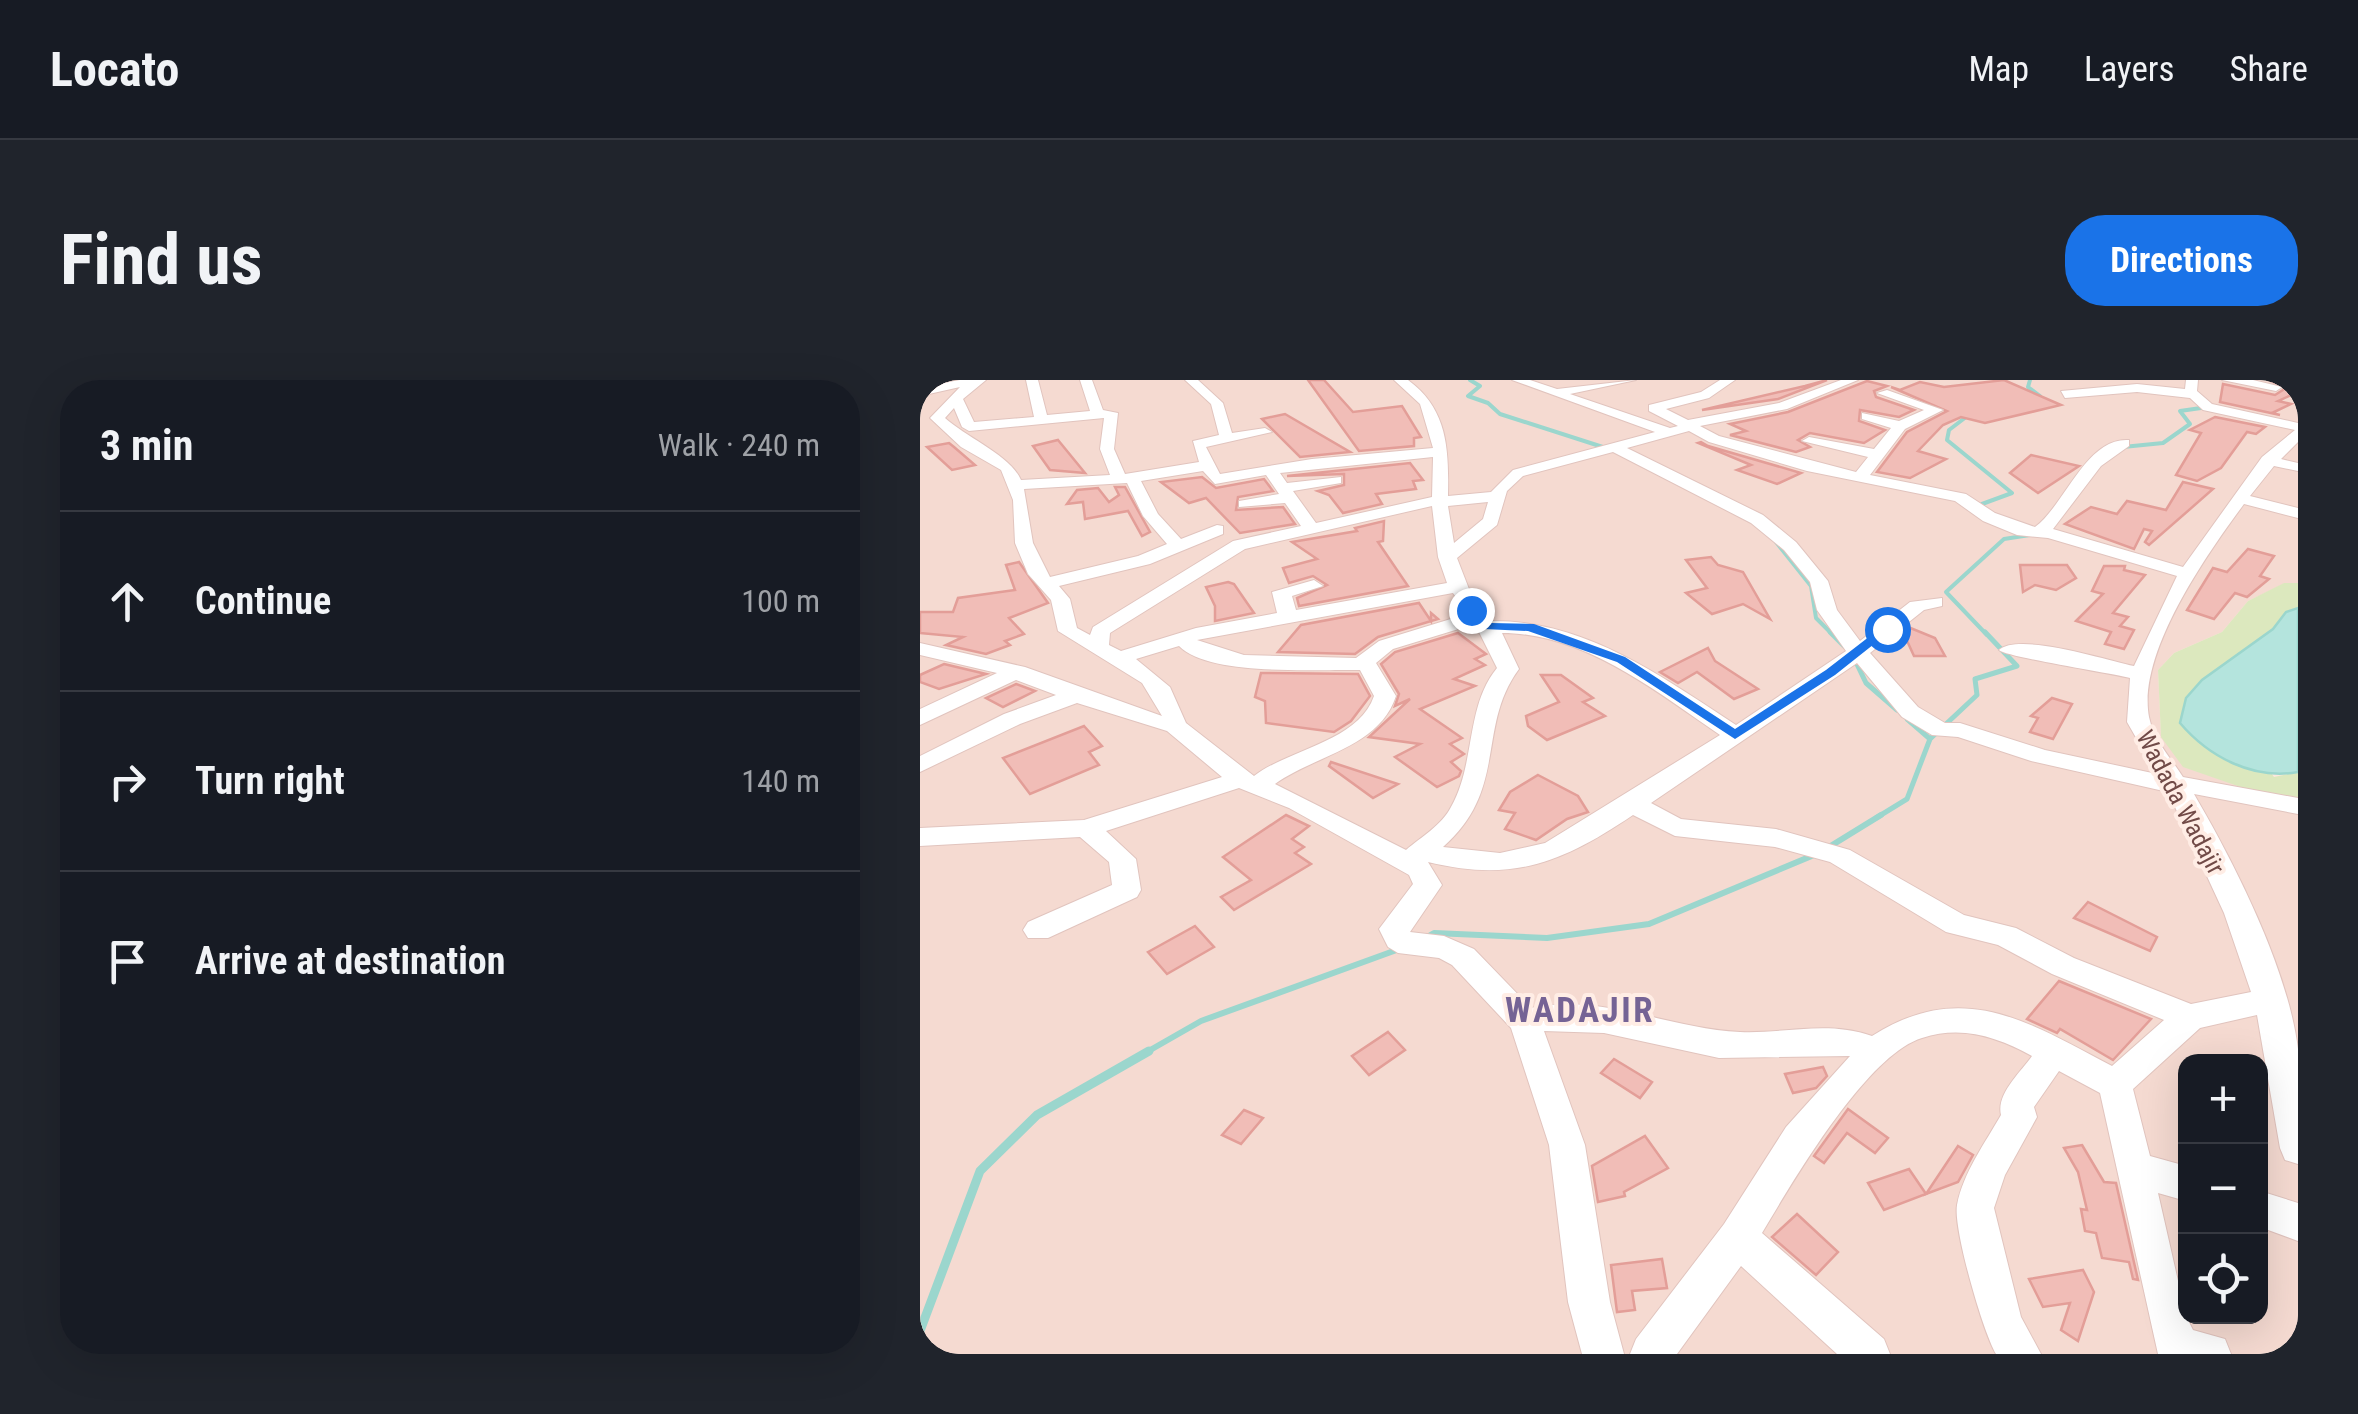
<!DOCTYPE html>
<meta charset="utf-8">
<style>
:root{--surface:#171b24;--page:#20242c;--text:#f1f3f6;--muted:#9ea1a6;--line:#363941;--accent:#1a73e8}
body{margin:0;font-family:"Roboto Condensed",sans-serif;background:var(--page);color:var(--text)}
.controls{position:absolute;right:30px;bottom:30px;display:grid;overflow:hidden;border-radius:20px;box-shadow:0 10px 40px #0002}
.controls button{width:90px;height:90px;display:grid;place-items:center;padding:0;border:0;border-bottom:2px solid var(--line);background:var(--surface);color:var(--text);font:50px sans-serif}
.stop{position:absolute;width:30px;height:30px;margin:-22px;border:8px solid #1a73e8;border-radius:50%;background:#fff}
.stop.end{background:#1a73e8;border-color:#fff;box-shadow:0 2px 10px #0008}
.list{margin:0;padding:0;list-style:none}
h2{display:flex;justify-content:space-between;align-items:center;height:130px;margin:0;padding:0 40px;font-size:42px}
h2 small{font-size:32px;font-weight:400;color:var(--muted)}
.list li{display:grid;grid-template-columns:65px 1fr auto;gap:30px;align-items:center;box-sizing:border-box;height:180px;padding:0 40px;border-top:2px solid var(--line)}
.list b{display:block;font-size:38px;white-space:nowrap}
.list em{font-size:32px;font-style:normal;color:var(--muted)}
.icon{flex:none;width:55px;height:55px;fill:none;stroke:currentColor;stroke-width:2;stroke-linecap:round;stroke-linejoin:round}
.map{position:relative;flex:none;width:1378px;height:974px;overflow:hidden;border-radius:40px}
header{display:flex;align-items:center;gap:60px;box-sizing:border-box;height:140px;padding:0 50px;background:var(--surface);border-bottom:2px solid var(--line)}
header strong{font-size:48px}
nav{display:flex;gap:55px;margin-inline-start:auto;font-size:35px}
.intro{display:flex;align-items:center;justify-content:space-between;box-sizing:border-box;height:240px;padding:0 60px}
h1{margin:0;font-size:70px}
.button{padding:25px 45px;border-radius:40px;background:var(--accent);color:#fff;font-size:35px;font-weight:700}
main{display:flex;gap:60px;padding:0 60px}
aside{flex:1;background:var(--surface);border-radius:40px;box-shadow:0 10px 40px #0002}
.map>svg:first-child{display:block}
.residential{fill:#f5dad1;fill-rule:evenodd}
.green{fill:#dce8be}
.water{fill:#b4e4dd;stroke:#9bd6cd;stroke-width:2.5}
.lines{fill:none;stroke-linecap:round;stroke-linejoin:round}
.stream-far3{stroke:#9bd6cd;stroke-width:4}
.stream-far2{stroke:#9bd6cd;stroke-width:5}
.stream-far1{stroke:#9bd6cd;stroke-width:6}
.stream{stroke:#9bd6cd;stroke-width:9}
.building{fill:#f1bdb7;stroke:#e39e98;stroke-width:2.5}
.minor-casing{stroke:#e1c4be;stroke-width:2}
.minor{fill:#fff;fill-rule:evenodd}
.route{fill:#1a73e8}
.labels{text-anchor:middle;stroke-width:8;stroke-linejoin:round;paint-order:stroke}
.street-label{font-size:25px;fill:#714a47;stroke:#ffede5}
.district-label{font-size:35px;font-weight:bold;letter-spacing:2.5px;fill:#756395;stroke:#ffede5}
</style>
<header>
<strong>Locato</strong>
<nav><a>Map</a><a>Layers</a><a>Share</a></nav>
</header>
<div class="intro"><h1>Find us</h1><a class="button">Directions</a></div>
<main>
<aside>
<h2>3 min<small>Walk · 240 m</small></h2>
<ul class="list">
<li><svg class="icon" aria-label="ahead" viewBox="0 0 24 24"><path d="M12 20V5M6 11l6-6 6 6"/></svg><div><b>Continue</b></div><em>100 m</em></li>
<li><svg class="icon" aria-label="right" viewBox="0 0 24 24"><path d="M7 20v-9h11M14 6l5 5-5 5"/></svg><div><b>Turn right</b></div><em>140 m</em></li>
<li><svg class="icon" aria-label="arrive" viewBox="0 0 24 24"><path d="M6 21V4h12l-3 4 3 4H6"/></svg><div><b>Arrive at destination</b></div></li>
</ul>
</aside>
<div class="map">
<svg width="1378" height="974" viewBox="0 0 1378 974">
<rect width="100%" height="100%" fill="#fce8df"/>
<path class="residential" d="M0 0H1378V203L1364 204 1328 221 1302 252 1254 273 1238 290 1241 356 1378 427V974H0ZM1266 682H1340V936H1266Z"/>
<polygon class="green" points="1364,203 1378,203 1378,228 1366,232 1353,249 1282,300 1354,397 1378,392 1378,427 1263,387 1241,357 1238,290 1254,273 1302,252 1328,221"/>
<path class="water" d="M1378 228V392C1333 400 1289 377 1260 343L1266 318 1282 300 1353 249 1366 232Z"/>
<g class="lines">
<g class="stream-far3">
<polyline points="550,0 560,6 548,16 568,23 580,34 689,69"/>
<polyline points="1110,0 1108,7 1120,16 1115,19"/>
<polyline points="1050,34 1029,50 1027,60 1092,113 1062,124 1064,129"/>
<polyline points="1203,67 1243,63 1270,44 1260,31 1288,27"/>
<polyline points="856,162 891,206 896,238 913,255"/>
<polyline points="1067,255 1026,212 1084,159 1110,155"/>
</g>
<g class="stream-far2">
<polyline points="910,252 924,266"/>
<polyline points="935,280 946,303 977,330"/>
<polyline points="987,339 1010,359"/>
<polyline points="956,438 987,419 1010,359 1057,315 1055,299 1097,286 1065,252"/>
</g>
<g class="stream-far1">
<polyline points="909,467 961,435"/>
<polyline points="507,557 514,553 627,558 729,544 894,475"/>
<polyline points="225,673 281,641 482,568"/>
</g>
<polyline class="stream" points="0,951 60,791 117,735 229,671"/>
</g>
<g class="building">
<polygon points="388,0 404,0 433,32 482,26 501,57 494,58 494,66 439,71"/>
<polygon points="907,0 858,19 782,30 885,6"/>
<polygon points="1084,0 1141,25 1065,43 1041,37 1023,45 998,71 1026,79 990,98 957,92 987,52 1027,31 971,7 980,10 1000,2 1024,7"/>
<polygon points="1349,0 1378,0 1378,12 1358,21 1371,24 1352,33 1360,35 1300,22 1303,4 1355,15 1366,8"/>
<polygon points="947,1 967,6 954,11 956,17 994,30 979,37 940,30 939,41 965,50 944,63 890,53 878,60 890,67 876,72 810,55 826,51 810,44 868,32"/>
<polygon points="365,34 430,72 380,77 342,39"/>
<polygon points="1295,37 1345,47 1336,54 1327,52 1301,88 1277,101 1256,95 1281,53 1270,50"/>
<polygon points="138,60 165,93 130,90 113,66"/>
<polygon points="781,62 788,66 881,93 857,104 817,90 831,85 778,63"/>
<polygon points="29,63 34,67 55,85 32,90 7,67"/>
<polygon points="1111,75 1159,86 1118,113 1090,93"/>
<polygon points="490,83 503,100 493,101 496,109 456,114 462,124 423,133 409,115 398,111 424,105 424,94 367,96"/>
<polygon points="282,97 296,108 344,99 353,111 318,117 316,130 363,127 375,144 320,153 286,118 269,123 241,102"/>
<polygon points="1263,102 1293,109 1229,165 1225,162 1232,151 1224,149 1214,169 1145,144 1171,127 1197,134 1207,121 1246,130"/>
<polygon points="195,107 205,107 230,152 222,156 208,131 165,139 163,122 147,124 157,110 178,108 189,122 199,115"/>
<polygon points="464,141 463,161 458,162 488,206 379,226 377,218 407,205 393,196 369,203 363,188 397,179 372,162 437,151 435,148"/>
<polygon points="1328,169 1354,176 1340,196 1349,199 1327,217 1315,213 1294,239 1267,230 1293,188 1307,192"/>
<polygon points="791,177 798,185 823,192 850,239 823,224 792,234 766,213 787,208 766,180"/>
<polygon points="99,182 128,223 89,238 104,254 85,261 90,265 66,274 26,265 43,257 0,253 0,232 33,232 38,218 95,210 86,185"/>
<polygon points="1100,185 1147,185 1156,198 1136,210 1115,205 1103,212"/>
<polygon points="1184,186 1205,186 1204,190 1225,195 1193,233 1208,237 1200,246 1214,250 1204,269 1185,264 1191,252 1156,241 1183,214 1172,211"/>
<polygon points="308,202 314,204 334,233 295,241 295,226 286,207"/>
<polygon points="499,223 511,241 511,233 518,239 458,257 435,274 358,272 381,245"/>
<polygon points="988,247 1015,258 1025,276 994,276 983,252"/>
<polygon points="538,253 566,274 555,279 565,285 534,299 555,306 500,329 542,358 530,364 544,374 531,382 541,391 539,396 517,407 475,377 500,364 449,357 490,319 475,326 479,314 461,284 475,272"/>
<polygon points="788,268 795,281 838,309 814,319 777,292 758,303 740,292"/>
<polygon points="24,284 66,294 19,309 0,302 0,295"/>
<polygon points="341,293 438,294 450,316 431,341 414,352 346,343 345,321 335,317"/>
<polygon points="621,295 641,295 673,318 663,322 685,336 627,360 608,346 606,336 639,322"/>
<polygon points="96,304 115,311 83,327 66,318"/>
<polygon points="1132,318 1152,324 1133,359 1110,352 1118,338 1111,336"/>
<polygon points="164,346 182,366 169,372 179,385 110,414 83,378"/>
<polygon points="411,382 478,404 453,418 409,386"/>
<polygon points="618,395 658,416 668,432 647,439 616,460 585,449 595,433 579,430 590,412"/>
<polygon points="366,435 389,446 372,459 384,467 375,473 391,484 314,530 301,517 331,500 303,477"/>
<polygon points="1168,522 1237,557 1230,571 1154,538"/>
<polygon points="275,546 294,567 247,594 228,572"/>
<polygon points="1139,601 1231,639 1193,680 1140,649 1137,653 1107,639"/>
<polygon points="468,652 485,670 449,695 432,676"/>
<polygon points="694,679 732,702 720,718 681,693"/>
<polygon points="903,687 907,696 896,708 873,713 865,694"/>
<polygon points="928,729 968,758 955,773 927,753 904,783 894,776"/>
<polygon points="324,730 343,738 321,764 302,755"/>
<polygon points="725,756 748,788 704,812 705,816 678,822 672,786"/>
<polygon points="1162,765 1184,802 1196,803 1218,900 1213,899 1209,882 1182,878 1176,853 1165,851 1161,829 1167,830 1158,792 1144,768"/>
<polygon points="1038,766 1053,775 1038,802 1006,814"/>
<polygon points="989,789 1006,814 964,830 948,803"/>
<polygon points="877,834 918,872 896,895 852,857"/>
<polygon points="742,879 747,908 712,911 715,930 697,932 691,885"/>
<polygon points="1163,890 1174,912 1158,961 1141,950 1150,923 1123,927 1109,899"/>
</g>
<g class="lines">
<defs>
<g id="minor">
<path d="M39 0H66L43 19 54 42 114 37 106 0H118L127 35 170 31 160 0H172L183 30 198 33 194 69 205 94 279 82 273 61 299 55 291 24 265 0H278L303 23 312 53 345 48 352 52 286 67 300 94 392 79 513 68 500 24 474 0H488C528 29 529 70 528 116L571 112 593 90 735 52 592 0H610L637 9 716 0 650 14 750 48 758 46 729 31V25L781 12 800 0H815L789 18 746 29 768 40 859 23 921 0H938L867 29 780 46 799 56 936 92 948 77 882 61 889 57 954 69 971 48 942 39V33L979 41 1004 30 957 13 967 10 1023 30 985 49 950 95 1046 114 1075 133 1115 147C1145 125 1166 57 1209 60V66L1181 86 1133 149 1263 187 1342 77 1375 50 1283 30 1270 18 1217 12 1145 18 1141 11 1217 4 1265 9 1266 0H1278L1277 11 1292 24 1378 43V62L1361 79 1378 83V91L1354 86 1330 116 1378 128V138L1324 124C1287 174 1217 273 1229 337 1234 361 1251 378 1263 397L1378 418V434L1274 414C1315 484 1368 589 1378 669 1378 706 1378 747 1378 784L1365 780 1360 768 1337 635 1280 648 1213 709 1230 776 1266 786V821L1238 813 1266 936 1273 950 1305 959 1311 974H1238L1180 713 1139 691 1114 727 1117 737 1085 795 1074 828 1101 937 1121 974H1076C1063 952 1033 849 1037 825 1043 793 1065 763 1081 735 1076 714 1100 693 1112 676 1077 657 1042 645 1002 658 946 675 872 803 842 853L964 959 970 974H917L821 886 757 974H710L716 959 804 844 866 747 930 676 799 678 684 653 624 651 665 765 690 922 704 974H662L648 922 629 765 591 648 532 585 519 578 478 573 468 567 459 549 493 504 489 495 369 428 319 408 186 451 216 479 221 510 217 517 128 558H108L103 550 108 542 192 505 189 482 160 457 0 466V448L164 440 302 397 247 351 157 323 100 344 0 392V376L84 334 136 315 96 300 0 345V329L77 293 0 275V263L105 287 242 336 222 303 138 251 131 220 108 194 95 163 93 120 81 90 41 67 10 38 40 7 0 16V8ZM34 28 42 47 49 51 184 38 180 69 190 95 101 100C91 76 46 57 25 38ZM769 51 789 62 887 91 1035 121 1063 141 1097 155 1128 158 1257 196 1214 286C1186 280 1099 252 1079 270 1086 277 1190 293 1210 298L1207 342 1237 394 1125 370 1040 343H1025L998 327 950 273 1004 230 1022 226V218L990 222 940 261 917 230 908 201 876 162 843 135 707 68ZM693 72 831 143 864 170 890 202 897 230 926 271 816 345C741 296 666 241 573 241L549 209 537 178 577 145 587 111 603 96ZM513 77 512 117 396 143 373 111 421 103V97L367 103 360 93ZM283 91 295 104 346 95 359 114 319 121V127L365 123 381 146 313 161 173 247 170 255 157 248 150 219 139 206 230 184 303 154V146L297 145 261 159 238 134 221 101ZM207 103 223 136 247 164 218 176 130 197 113 163 104 109ZM568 122 563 139 534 163 528 126ZM512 126 518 177 527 203 376 230 372 216 403 206 394 200 352 212 357 233 276 248 201 271 189 265 190 253 325 169ZM533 213 547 234 459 261 436 278 324 275 277 260ZM555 244 577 288C545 327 556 383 531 427 522 445 501 457 486 470L355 404C395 375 459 368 476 316L456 283 473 269ZM582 253C664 253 735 311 800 355L625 463 580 473 523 467C589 409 556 347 599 289ZM259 266C290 297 396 289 440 290L454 316C438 362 369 369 334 396L266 343 250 307 216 279ZM937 283 982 337 1012 355 1038 357 1111 381 1248 412 1304 533 1331 612 1271 624 1154 578 1096 548 1044 535 930 470 856 449 761 439 731 423ZM713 435 755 456 855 467 910 482 1026 552 1078 565 1132 594 1244 640 1192 686C1108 642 1043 598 952 656 907 640 865 654 820 652 750 649 682 613 611 628L554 569 524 556 490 552 522 505 508 482C594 503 643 482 713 435Z"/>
<polygon points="1302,0 1333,0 1362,7 1356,11"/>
<polygon points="1340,811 1378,823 1378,861 1340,847"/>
</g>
</defs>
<use href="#minor" class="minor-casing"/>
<use href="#minor" class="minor"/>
</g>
<polygon class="route" points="551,227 571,243 614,244 705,277 815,349 906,290 963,246 973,249 915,295 815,359 697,282 608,251 564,249 545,230"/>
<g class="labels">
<g class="street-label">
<text transform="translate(1261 422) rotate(62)" y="9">Wadada Wadajir</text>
</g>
<g class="district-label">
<text x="660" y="642">WADAJIR</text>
</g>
</g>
</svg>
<div class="controls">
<button>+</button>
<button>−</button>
<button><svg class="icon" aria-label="locate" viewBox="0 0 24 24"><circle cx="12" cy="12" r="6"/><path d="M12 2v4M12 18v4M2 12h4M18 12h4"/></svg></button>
</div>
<div class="stop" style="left:967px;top:249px"></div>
<div class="stop end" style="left:551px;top:230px"></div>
</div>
</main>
